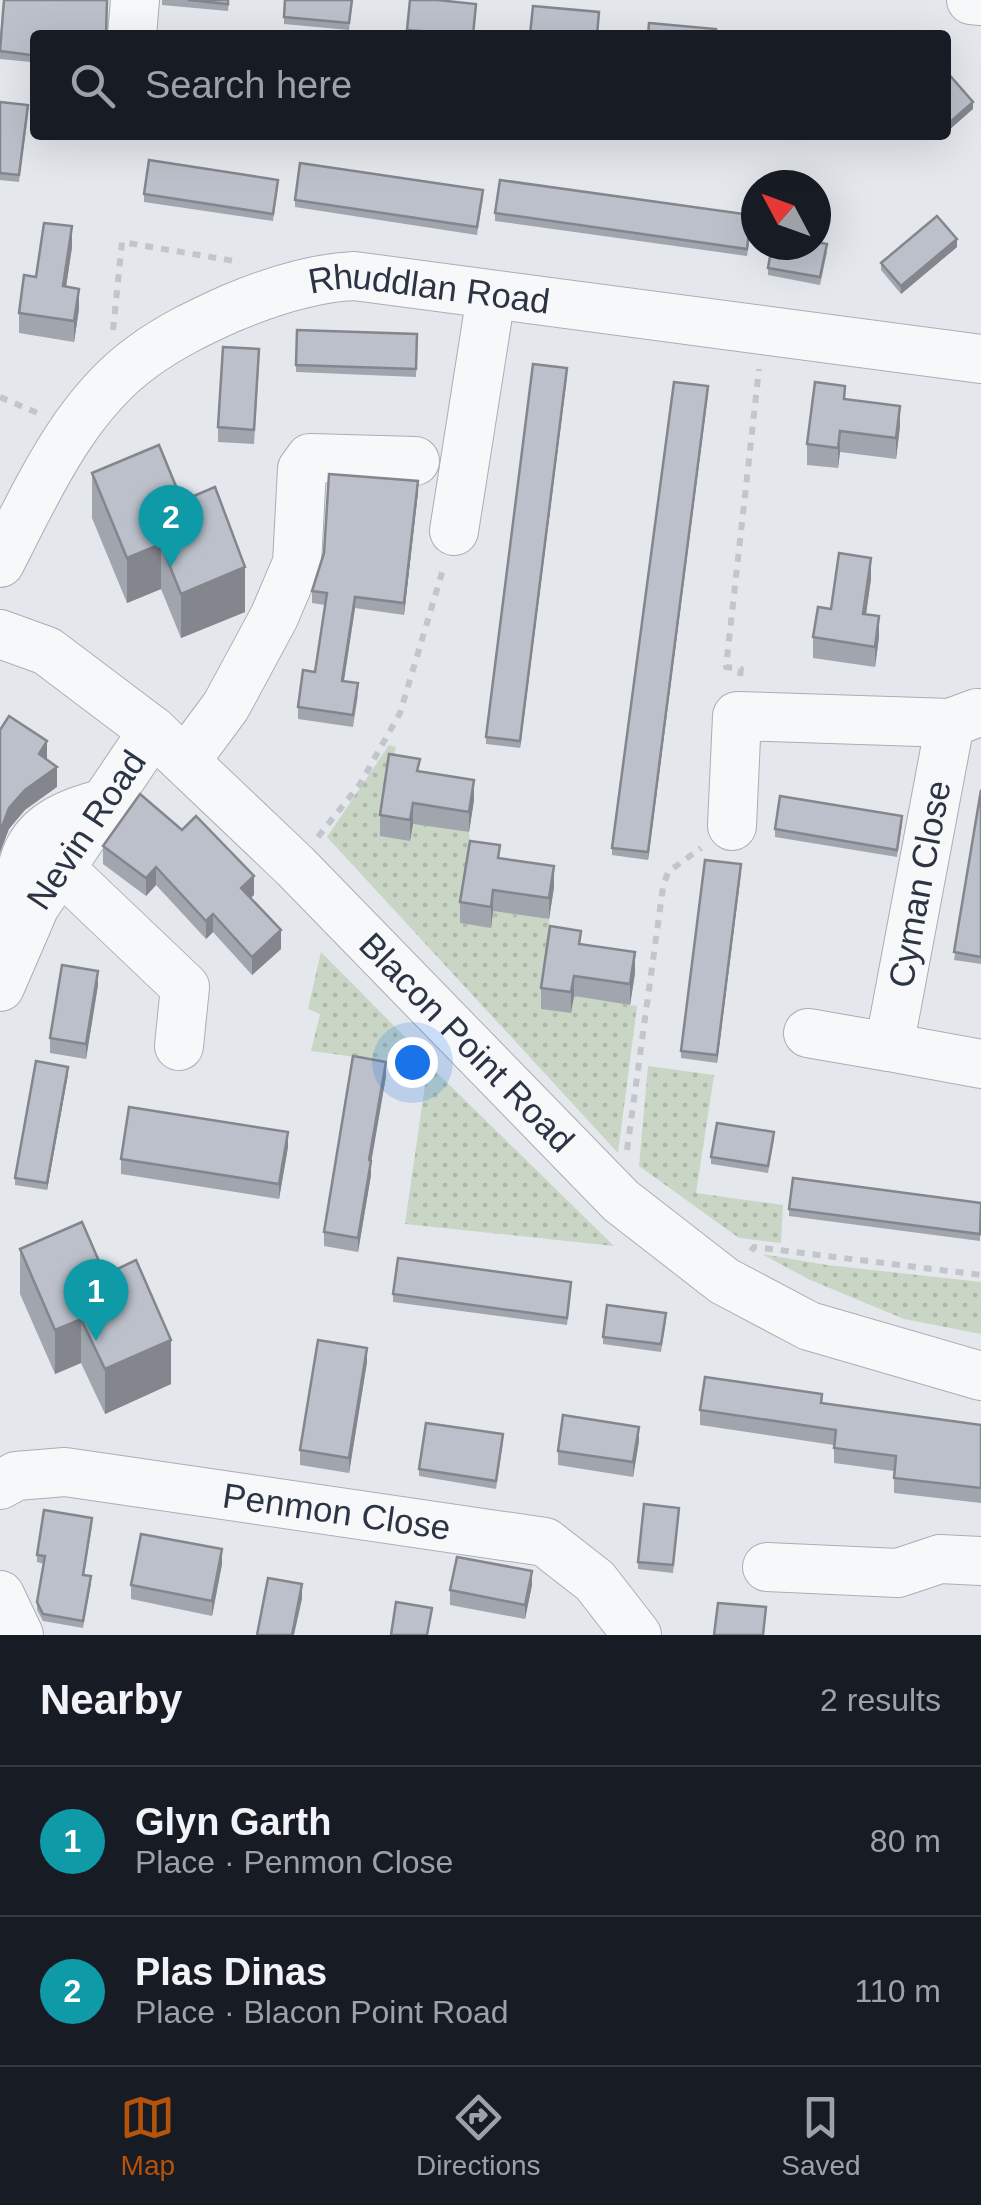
<!DOCTYPE html>
<meta charset="utf-8">
<style>
:root{--surface:#171b24;--page:#20242c;--text:#f1f3f6;--muted:#9ea1a6;--line:#363941;--accent:#b45309}
body{margin:0;font-family:Helvetica,sans-serif;background:var(--page);color:var(--text)}
.compass{position:absolute;left:741px;top:170px;width:90px;height:90px;border-radius:50%;background:var(--surface);box-shadow:0 10px 40px #0002;rotate:311deg}
.you{position:absolute;left:412px;top:1062px;width:35px;height:35px;margin:-25px;border:8px solid #fff;border-radius:50%;background:#1a73e8;box-shadow:0 0 0 15px #1a73e833}
.badge{display:grid;place-items:center;width:65px;height:65px;border-radius:50%;background:var(--accent);color:#fff;font-size:32px;font-weight:700}
.pin{position:absolute;translate:-50% -82px;filter:drop-shadow(0 2px 5px #0008)}
.pin::after{content:'';position:absolute;top:52px;width:35px;height:30px;background:inherit;clip-path:polygon(0 0,100% 0,50% 100%)}
.list{margin:0;padding:0;list-style:none}
h2{display:flex;justify-content:space-between;align-items:center;height:130px;margin:0;padding:0 40px;font-size:42px}
h2 small{font-size:32px;font-weight:400;color:var(--muted)}
.list li{display:grid;grid-template-columns:65px 1fr auto;gap:30px;align-items:center;box-sizing:border-box;height:150px;padding:0 40px;border-top:2px solid var(--line)}
.list b{display:block;font-size:38px;white-space:nowrap}
.list p{margin:0;font-size:32px;white-space:nowrap;color:var(--muted)}
.list em{font-size:32px;font-style:normal;color:var(--muted)}
.icon{flex:none;width:55px;height:55px;fill:none;stroke:currentColor;stroke-width:2;stroke-linecap:round;stroke-linejoin:round}
.map{position:relative;flex:none;width:981px;height:1635px;overflow:hidden}
.search{position:absolute;background:var(--surface);box-shadow:0 10px 40px #0002;left:30px;right:30px;top:30px;height:110px;display:flex;align-items:center;gap:25px;box-sizing:border-box;padding:0 35px;border-radius:10px;color:var(--muted);font-size:38px}
.sheet{height:430px;background:var(--surface)}
nav{display:flex;justify-content:space-around;align-items:center;box-sizing:border-box;height:140px;border-top:2px solid var(--line);background:var(--surface);font-size:28px;color:var(--muted)}
nav a{display:grid;justify-items:center;gap:5px}
nav .on{color:var(--accent)}
.map>svg:first-child{display:block}
.grass{fill:url(#grass-dots)}
.lines{fill:none;stroke-linecap:round;stroke-linejoin:round}
.minor-casing{stroke:#a9aeb7;stroke-width:50}
.path{stroke:#c2c5cb;stroke-width:6;stroke-dasharray:8 8;stroke-linecap:butt}
.minor{stroke:#f7f8fa;stroke-width:48}
.wall{fill:#a1a5ae}
.shaded-wall{fill:#83868d}
.building{fill:#bbc0ca;stroke:#83868d;stroke-width:2.5}
.labels{text-anchor:middle;stroke-width:10;stroke-linejoin:round;paint-order:stroke}
.street-label{font-size:35px;fill:#2b3445;stroke:#f4f6f9}
</style>
<div class="map">
<svg width="981" height="1635" viewBox="0 0 981 1635">
<defs>
<pattern id="grass-dots" width="8" height="8" patternUnits="userSpaceOnUse" patternTransform="scale(2.5)"><rect width="8" height="8" fill="#c9d6c5"/><path d="M2 2h.1M6 6h.1" fill="none" stroke="#adb8ab" stroke-width="1.8" stroke-linecap="round"/></pattern>
</defs>
<rect width="100%" height="100%" fill="#e4e7ec"/>
<g class="grass">
<polygon points="389,745 396,747 389,775 410,841 413,824 469,832 470,861 493,911 549,919 550,947 571,1013 574,996 637,1006 618,1153 327,837"/>
<polygon points="321,952 414,1046 410,1064 311,1051 320,1014 308,1009"/>
<polygon points="428,1064 614,1246 405,1224"/>
<polygon points="648,1066 714,1075 696,1193 783,1205 781,1243 739,1238 639,1166"/>
<polygon points="762,1254 827,1265 981,1282 981,1334 904,1319 808,1279"/>
</g>
<g class="lines">
<defs>
<g id="minor">
<polyline points="971,0 981,1"/>
<polyline points="132,35 135,0"/>
<polyline points="454,531 491,296"/>
<path id="s1" d="M0 563C37 491 74 406 142 357 169 337 198 323 229 309 269 292 311 278 354 276L981 359"/>
<path id="s2" d="M0 634 47 651 153 731 295 866 621 1201 724 1281 809 1326 981 1376"/>
<polyline points="186,760 226,706 274,617 297,563 302,469 310,458 415,461"/>
<polyline points="732,826 737,716 950,723 977,713"/>
<polyline points="60,868 185,987 179,1046"/>
<path d="M22 932C13 856 26 822 105 803"/>
<path id="s3" d="M0 987 35 906 153 731"/>
<path id="s4" d="M808 1033 889 1047 950 723"/>
<polyline points="889,1047 981,1064"/>
<path id="s5" d="M0 1485 16 1476 65 1472 545 1542 595 1581 637 1635"/>
<polyline points="767,1567 898,1573 940,1559 981,1561"/>
<polyline points="0,1595 19,1635"/>
</g>
</defs>
<use href="#minor" class="minor-casing"/>
<g class="path">
<polyline points="113,330 122,242 240,262"/>
<polyline points="0,397 40,414"/>
<polyline points="740,676 741,669 726,667 759,369"/>
<polyline points="318,837 360,784 400,713 444,566"/>
<polyline points="627,1150 663,887 668,872 701,848"/>
<polyline points="751,1251 754,1247 981,1275"/>
</g>
<use href="#minor" class="minor"/>
</g>
<g class="wall">
<polygon points="4,0 35,35 31,62 0,59 0,38"/>
<polygon points="162,0 229,0 228,11 162,5"/>
<polygon points="352,0 349,30 284,24 284,17"/>
<polygon points="410,0 474,35 407,35"/>
<polygon points="0,102 28,113 19,182 0,180"/>
<polygon points="278,187 273,221 144,202 144,194"/>
<polygon points="483,198 477,235 295,207 295,200"/>
<polygon points="495,213 751,222 747,256 495,221"/>
<polygon points="72,247 66,287 79,309 74,342 19,333 19,313 36,277"/>
<polygon points="957,247 901,294 881,270 881,263"/>
<polygon points="827,252 820,285 768,275 768,268"/>
<polygon points="417,334 416,377 296,372 296,365"/>
<polygon points="259,364 254,444 218,442 218,427"/>
<polygon points="567,375 520,748 486,744 486,737"/>
<polygon points="708,393 648,860 612,855 612,848"/>
<polygon points="845,399 900,426 896,459 840,452 838,468 807,465 807,444"/>
<polygon points="92,473 182,501 245,612 181,638 161,589 127,603 92,518"/>
<polygon points="418,492 404,615 355,608 344,681 358,695 353,727 298,719 298,707 315,672 325,605 312,603 312,591"/>
<polygon points="871,579 866,614 879,637 875,667 813,658 813,637 831,609"/>
<polygon points="420,772 474,800 469,832 413,824 410,841 380,836 380,815"/>
<polygon points="981,790 981,964 954,960"/>
<polygon points="902,824 897,857 775,837 775,829"/>
<polygon points="103,846 254,895 251,898 281,949 252,975 213,932 206,939 156,885 146,896 103,864"/>
<polygon points="500,858 554,887 549,919 493,911 491,928 460,923 460,902"/>
<polygon points="741,872 717,1063 681,1058 681,1051"/>
<polygon points="581,944 635,973 630,1005 574,996 571,1013 541,1009 541,988"/>
<polygon points="98,985 86,1059 50,1053 50,1038"/>
<polygon points="68,1074 47,1190 15,1185 15,1178"/>
<polygon points="386,1076 371,1161 371,1175 358,1252 324,1246 324,1232"/>
<polygon points="774,1139 768,1173 711,1164 711,1157"/>
<polygon points="288,1147 279,1199 121,1174 121,1159"/>
<polygon points="981,1203 980,1241 789,1216 789,1209"/>
<polygon points="20,1249 105,1275 171,1384 105,1414 81,1363 55,1374 20,1294"/>
<polygon points="571,1290 567,1325 393,1302 393,1294"/>
<polygon points="666,1321 661,1352 603,1344 603,1337"/>
<polygon points="367,1362 349,1473 300,1465 300,1450"/>
<polygon points="822,1403 981,1425 981,1503 894,1493 894,1471 834,1463 834,1445 700,1425 700,1410"/>
<polygon points="639,1441 633,1477 558,1465 558,1451"/>
<polygon points="503,1442 496,1489 419,1476 419,1469"/>
<polygon points="679,1515 673,1573 638,1569 638,1562"/>
<polygon points="92,1526 84,1575 91,1584 83,1628 43,1621 37,1610 37,1602 44,1564 37,1562 37,1555"/>
<polygon points="222,1564 212,1616 131,1599 131,1585"/>
<polygon points="532,1585 525,1619 450,1605 450,1590"/>
</g>
<g class="shaded-wall">
<polygon points="973,102 973,109 948,131 948,124"/>
<polygon points="72,226 72,247 63,307 63,286"/>
<polygon points="957,239 957,247 901,294 901,286"/>
<polygon points="79,289 79,309 74,342 74,321"/>
<polygon points="567,368 567,375 520,748 520,741"/>
<polygon points="708,386 708,393 648,860 648,852"/>
<polygon points="900,406 900,426 896,459 896,438"/>
<polygon points="840,431 840,452 838,468 838,448"/>
<polygon points="418,481 418,492 404,615 404,603"/>
<polygon points="161,544 161,589 127,603 127,558"/>
<polygon points="871,558 871,579 863,635 863,614"/>
<polygon points="245,567 245,612 181,638 181,594"/>
<polygon points="355,597 355,608 342,692 342,681"/>
<polygon points="879,616 879,637 875,667 875,647"/>
<polygon points="47,741 47,762 39,754"/>
<polygon points="57,767 57,787 25,810 9,829 0,853 0,832 9,808 25,790"/>
<polygon points="474,780 474,800 469,832 469,812"/>
<polygon points="413,803 413,824 410,841 410,820"/>
<polygon points="741,864 741,872 717,1063 717,1055"/>
<polygon points="554,866 554,887 549,919 549,898"/>
<polygon points="156,867 156,885 146,896 146,878"/>
<polygon points="254,876 254,895 241,906 241,888"/>
<polygon points="493,890 493,911 491,928 491,907"/>
<polygon points="213,914 213,932 206,939 206,921"/>
<polygon points="281,930 281,949 252,975 252,957"/>
<polygon points="635,952 635,973 630,1005 630,984"/>
<polygon points="98,971 98,985 86,1059 86,1044"/>
<polygon points="574,976 574,996 571,1013 571,992"/>
<polygon points="386,1062 386,1076 369,1175 369,1160"/>
<polygon points="68,1067 68,1074 47,1190 47,1183"/>
<polygon points="288,1132 288,1147 279,1199 279,1184"/>
<polygon points="371,1161 371,1175 358,1252 358,1238"/>
<polygon points="81,1319 81,1363 55,1374 55,1330"/>
<polygon points="171,1340 171,1384 105,1414 105,1369"/>
<polygon points="367,1348 367,1362 349,1473 349,1458"/>
<polygon points="639,1427 639,1441 633,1477 633,1462"/>
<polygon points="222,1549 222,1564 212,1616 212,1601"/>
<polygon points="532,1571 532,1585 525,1619 525,1605"/>
<polygon points="302,1584 302,1599 294,1635 292,1635"/>
</g>
<g class="building">
<polygon points="4,0 107,0 106,35 33,34 31,55 0,51"/>
<polygon points="188,0 228,0 228,4"/>
<polygon points="285,0 352,0 349,23 284,17"/>
<polygon points="410,0 437,0 476,4 473,35 407,30"/>
<polygon points="533,6 599,12 597,35 530,35"/>
<polygon points="649,23 716,29 715,35 648,35"/>
<polygon points="946,71 973,102 948,124 946,122"/>
<polygon points="0,102 28,105 19,175 0,173"/>
<polygon points="149,160 278,180 273,214 144,194"/>
<polygon points="300,163 483,190 477,227 295,200"/>
<polygon points="500,180 751,215 747,249 495,213"/>
<polygon points="937,216 957,239 901,286 881,263"/>
<polygon points="44,223 72,226 63,286 79,289 74,321 19,313 24,275 36,277"/>
<polygon points="816,242 827,244 820,277 768,268 772,245 816,245"/>
<polygon points="297,330 417,334 416,369 296,365"/>
<polygon points="223,347 259,349 254,430 218,427"/>
<polygon points="533,364 567,368 520,741 486,737"/>
<polygon points="674,382 708,386 648,852 612,848"/>
<polygon points="815,382 845,386 844,399 900,406 896,438 840,431 838,448 807,444"/>
<polygon points="159,445 182,501 215,487 245,567 181,594 161,544 127,558 92,473"/>
<polygon points="329,474 418,481 404,603 355,597 342,681 358,683 353,715 298,707 303,670 315,672 327,593 312,591 324,553"/>
<polygon points="839,553 871,558 863,614 879,616 875,647 813,637 818,607 831,609"/>
<polygon points="9,716 47,741 39,754 57,767 25,790 9,808 0,832 0,730"/>
<polygon points="389,754 420,759 417,771 474,780 469,812 413,803 410,820 380,815"/>
<polygon points="981,790 981,957 954,952"/>
<polygon points="140,794 182,830 196,816 254,876 241,888 281,930 252,957 213,914 206,921 156,867 146,878 103,846"/>
<polygon points="780,796 902,816 897,850 775,829"/>
<polygon points="470,841 500,845 498,858 554,866 549,898 493,890 491,907 460,902"/>
<polygon points="705,860 741,864 717,1055 681,1051"/>
<polygon points="550,926 581,931 579,944 635,952 630,984 574,976 571,992 541,988"/>
<polygon points="62,965 98,971 86,1044 50,1038"/>
<polygon points="353,1056 386,1062 369,1160 371,1161 358,1238 324,1232"/>
<polygon points="36,1061 68,1067 47,1183 15,1178"/>
<polygon points="129,1107 288,1132 279,1184 121,1159"/>
<polygon points="717,1123 774,1132 768,1166 711,1157"/>
<polygon points="793,1178 981,1203 980,1234 789,1209"/>
<polygon points="82,1222 105,1275 136,1260 171,1340 105,1369 81,1319 55,1330 20,1249"/>
<polygon points="398,1258 571,1282 567,1318 393,1294"/>
<polygon points="607,1305 666,1313 661,1344 603,1337"/>
<polygon points="318,1340 367,1348 349,1458 300,1450"/>
<polygon points="705,1377 822,1394 821,1403 981,1425 981,1488 894,1478 896,1456 834,1448 836,1430 700,1410"/>
<polygon points="563,1415 639,1427 633,1462 558,1451"/>
<polygon points="426,1423 503,1434 496,1481 419,1469"/>
<polygon points="644,1504 679,1508 673,1565 638,1562"/>
<polygon points="44,1510 92,1518 83,1575 91,1576 83,1621 43,1614 37,1602 45,1556 37,1555"/>
<polygon points="141,1534 222,1549 212,1601 131,1585"/>
<polygon points="457,1557 532,1571 525,1605 450,1590"/>
<polygon points="268,1578 302,1584 292,1635 257,1635"/>
<polygon points="396,1602 432,1608 427,1635 391,1635"/>
<polygon points="718,1603 766,1607 763,1635 714,1635"/>
</g>
<g class="labels">
<g class="street-label">
<text dy="12" stroke="none"><textPath href="#s1" startOffset="558">Rhuddlan Road</textPath></text>
<text dy="12" stroke="none"><textPath href="#s3" startOffset="180">Nevin Road</textPath></text>
<text dy="12" stroke="none"><textPath href="#s4" startOffset="248">Cyman Close</textPath></text>
<text dy="12" stroke="none"><textPath href="#s2" startOffset="625">Blacon Point Road</textPath></text>
<text dy="12" stroke="none"><textPath href="#s5" startOffset="342">Penmon Close</textPath></text>
</g>
</g>
</svg>
<svg class="compass" viewBox="-18 -18 36 36"><path d="M0-13l5 13h-10z" fill="#e53935"/><path d="M0 13l5-13h-10z" fill="#9ea1a6"/></svg>
<div class="you"></div>
<div class="pin badge" style="left:96px;top:1341px;background:#0f9aa8">1</div>
<div class="pin badge" style="left:171px;top:567px;background:#0f9aa8">2</div>
<div class="search"><svg class="icon" aria-label="search" viewBox="0 0 24 24"><circle cx="10" cy="10" r="6"/><path d="M15 15l6 6"/></svg>Search here</div>
</div>
<section class="sheet">
<h2>Nearby<small>2 results</small></h2>
<ul class="list">
<li><span class="badge" style="background:#0f9aa8">1</span><div><b>Glyn Garth</b><p>Place · Penmon Close</p></div><em>80 m</em></li>
<li><span class="badge" style="background:#0f9aa8">2</span><div><b>Plas Dinas</b><p>Place · Blacon Point Road</p></div><em>110 m</em></li>
</ul>
</section>
<nav>
<a class="on"><svg class="icon" aria-label="map" viewBox="0 0 24 24"><path d="M3 6l6-2 6 2 6-2v14l-6 2-6-2-6 2zM9 4v14M15 6v14"/></svg>Map</a>
<a><svg class="icon" aria-label="directions" viewBox="0 0 24 24"><path d="M12 3l9 9-9 9-9-9zM9 14v-3h6M13 9l2 2-2 2"/></svg>Directions</a>
<a><svg class="icon" aria-label="saved" viewBox="0 0 24 24"><path d="M7 4h10v16l-5-4-5 4z"/></svg>Saved</a>
</nav>
